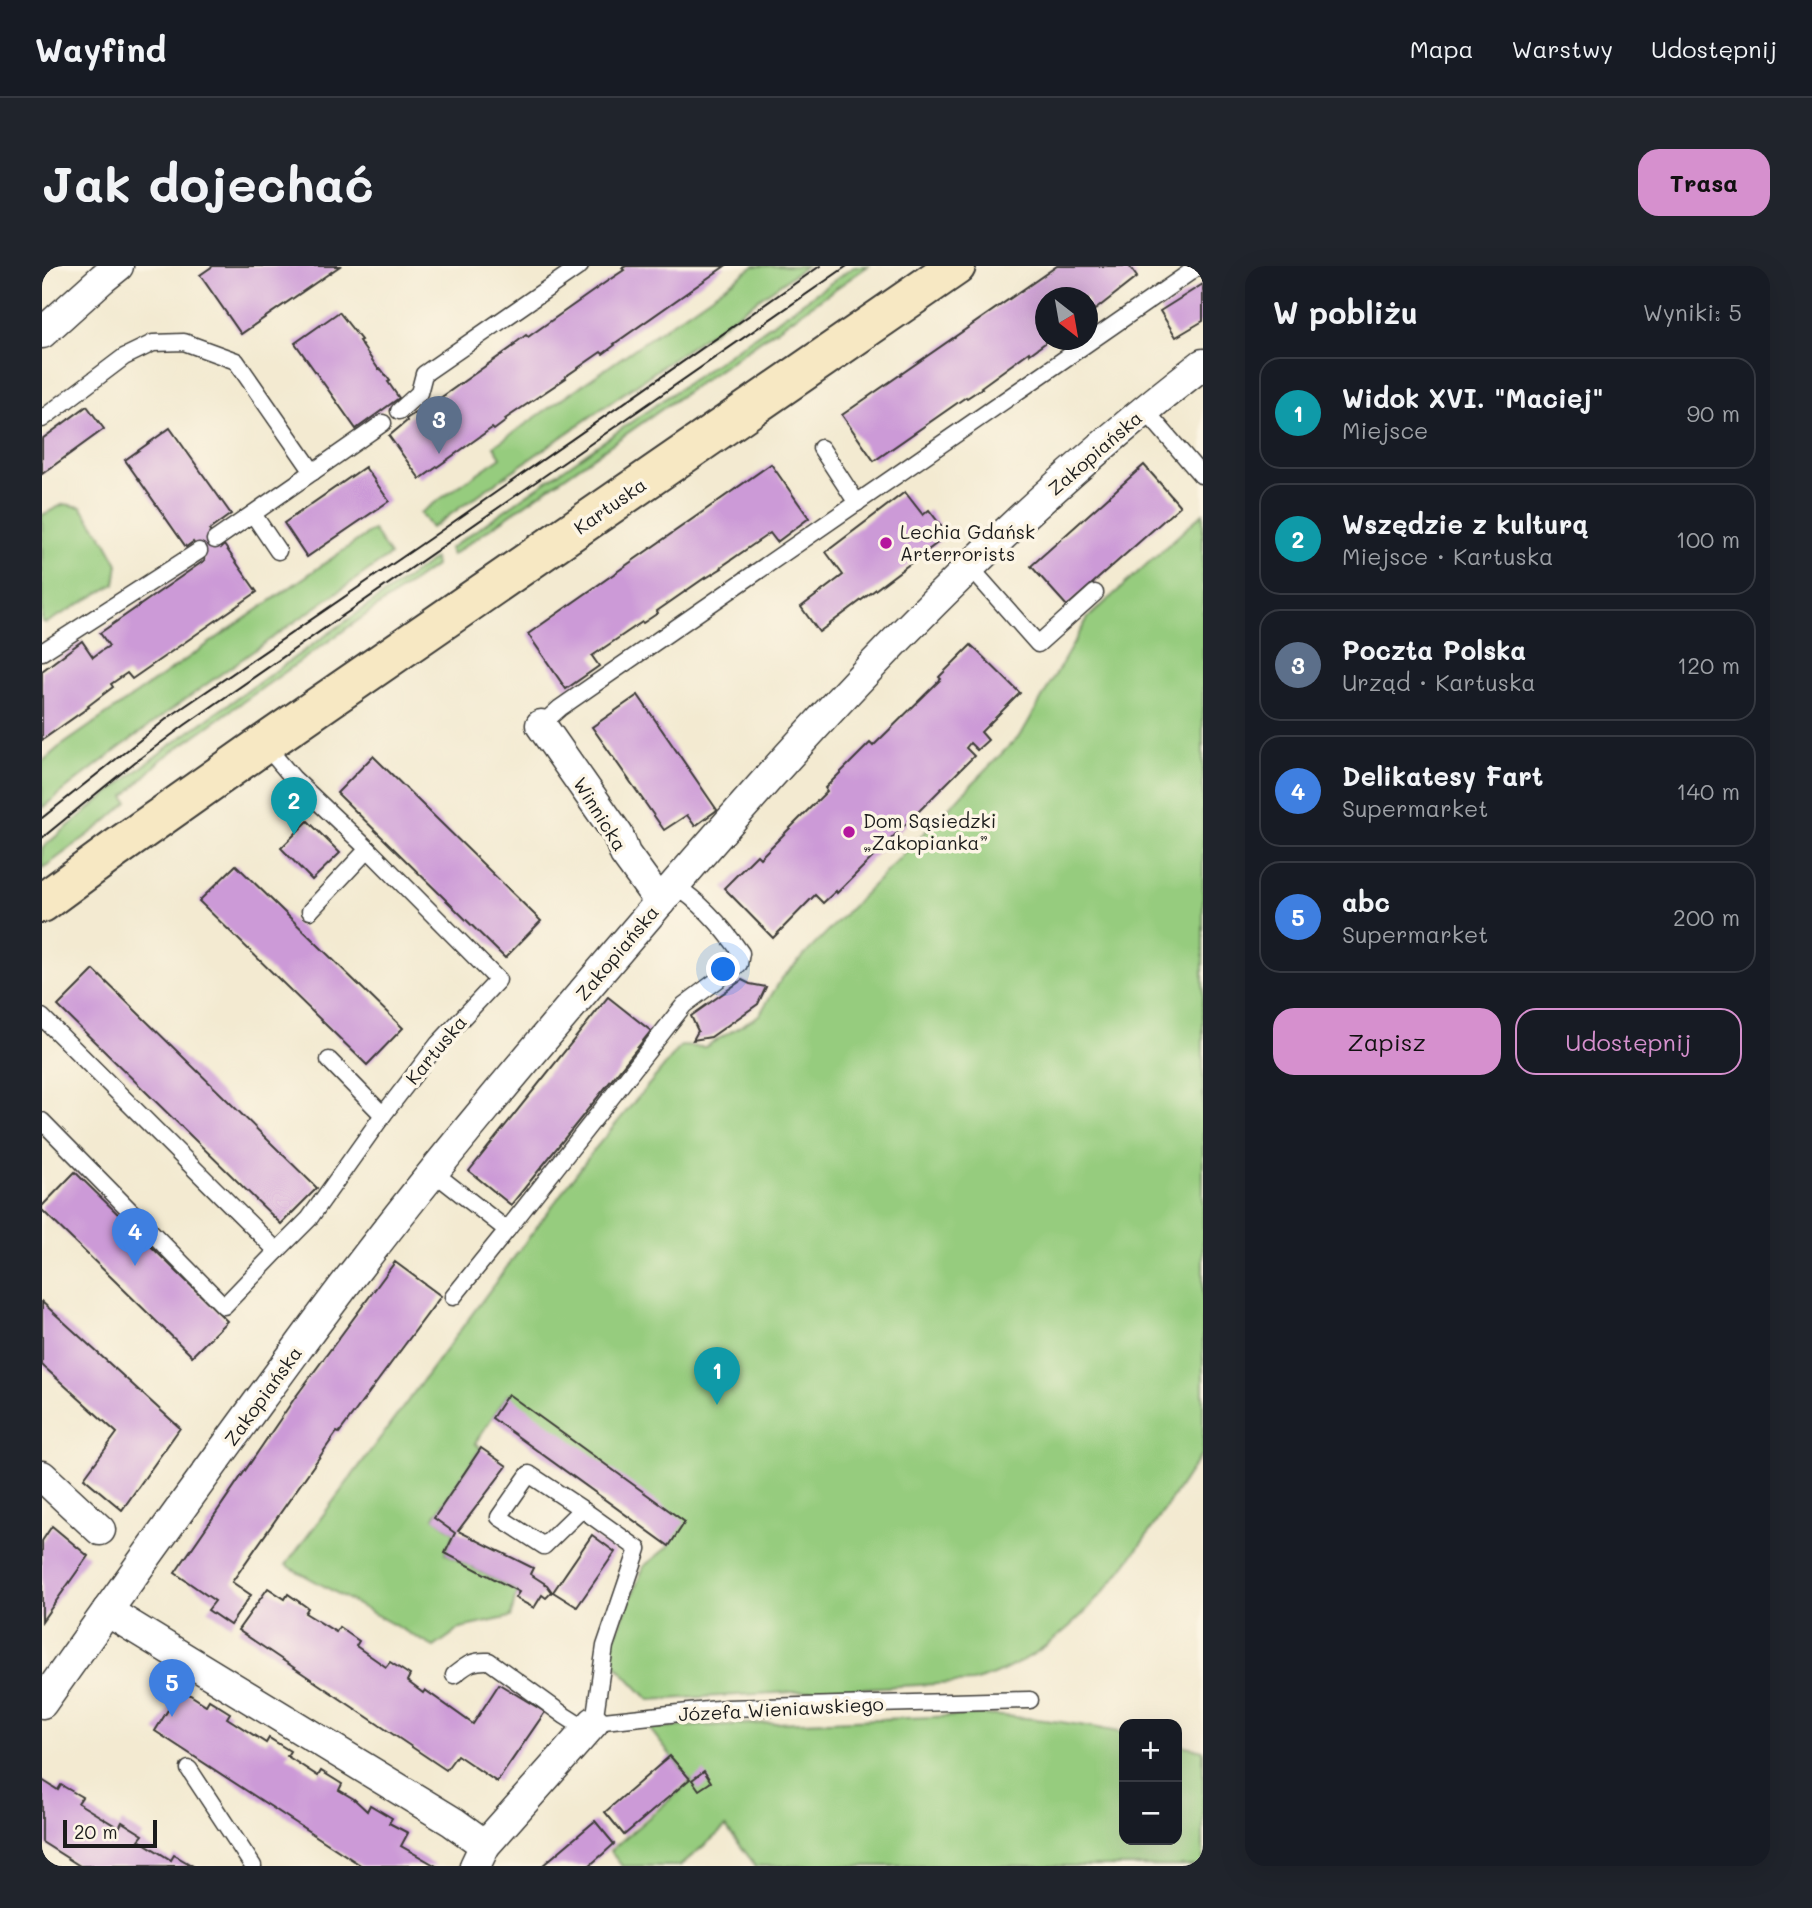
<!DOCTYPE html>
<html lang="pl">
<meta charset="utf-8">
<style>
:root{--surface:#171b24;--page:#20242c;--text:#f1f3f6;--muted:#9ea1a6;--line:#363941;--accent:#d690ce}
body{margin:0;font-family:Mali,sans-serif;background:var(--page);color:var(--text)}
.controls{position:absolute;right:21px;bottom:21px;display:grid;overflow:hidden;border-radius:14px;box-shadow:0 7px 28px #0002}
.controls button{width:63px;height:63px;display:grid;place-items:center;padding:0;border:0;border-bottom:2px solid var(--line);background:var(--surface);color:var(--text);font:35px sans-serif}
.compass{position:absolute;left:993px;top:21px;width:63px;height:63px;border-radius:50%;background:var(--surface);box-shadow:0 7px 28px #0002;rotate:149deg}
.scale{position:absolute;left:21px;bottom:18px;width:94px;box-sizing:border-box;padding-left:7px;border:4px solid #1c1c1c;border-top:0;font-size:19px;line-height:24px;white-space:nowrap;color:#1c1c1c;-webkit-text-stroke:5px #fcf5e5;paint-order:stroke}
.you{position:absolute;left:682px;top:704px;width:24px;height:24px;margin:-18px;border:5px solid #fff;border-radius:50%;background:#1a73e8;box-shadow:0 0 0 10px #1a73e833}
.badge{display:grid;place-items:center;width:46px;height:46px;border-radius:50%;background:var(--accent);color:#fff;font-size:23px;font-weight:700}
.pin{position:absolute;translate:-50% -58px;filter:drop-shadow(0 2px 4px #0008)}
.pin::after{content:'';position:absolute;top:37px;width:24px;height:21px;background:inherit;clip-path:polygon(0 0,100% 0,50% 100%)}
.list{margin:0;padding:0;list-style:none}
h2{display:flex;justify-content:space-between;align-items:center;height:91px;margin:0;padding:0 28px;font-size:30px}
h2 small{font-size:23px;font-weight:400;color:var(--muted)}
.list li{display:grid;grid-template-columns:46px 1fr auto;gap:21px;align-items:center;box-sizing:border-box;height:112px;margin:0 14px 14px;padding:0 14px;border:2px solid var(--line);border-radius:21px}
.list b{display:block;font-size:26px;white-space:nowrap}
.list p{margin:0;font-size:23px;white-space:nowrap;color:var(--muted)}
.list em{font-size:23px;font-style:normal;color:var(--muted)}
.actions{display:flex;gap:14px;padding:21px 28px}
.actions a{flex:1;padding:16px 0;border:2px solid var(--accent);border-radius:21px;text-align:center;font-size:24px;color:var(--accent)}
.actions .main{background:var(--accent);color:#111}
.map{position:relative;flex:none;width:1161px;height:1600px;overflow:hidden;border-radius:21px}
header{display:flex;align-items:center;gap:42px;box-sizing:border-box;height:98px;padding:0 35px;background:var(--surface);border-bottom:2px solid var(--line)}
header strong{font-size:33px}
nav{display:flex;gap:38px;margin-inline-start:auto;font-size:24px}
.intro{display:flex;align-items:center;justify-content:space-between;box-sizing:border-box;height:168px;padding:0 42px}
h1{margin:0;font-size:49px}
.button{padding:18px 32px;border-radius:21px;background:var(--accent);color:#111;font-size:24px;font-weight:700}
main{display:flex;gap:42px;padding:0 42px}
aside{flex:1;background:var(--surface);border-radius:21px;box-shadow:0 7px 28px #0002}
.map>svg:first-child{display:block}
.green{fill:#96cc7e;stroke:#59744d;stroke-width:2}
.building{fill:#cc9ad7}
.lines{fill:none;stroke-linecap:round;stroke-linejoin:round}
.service-casing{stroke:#3c3b37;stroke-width:19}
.minor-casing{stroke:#3c3b37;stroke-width:33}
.secondary-casing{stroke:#3c3b37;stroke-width:42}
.service{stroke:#fff;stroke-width:16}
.minor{stroke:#fff;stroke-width:30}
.secondary{stroke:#f7e8c3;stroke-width:38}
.tram{stroke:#1c1c1c;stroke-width:2}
.poi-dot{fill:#b5179e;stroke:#fcf5e5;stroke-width:2.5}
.labels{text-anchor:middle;stroke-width:7;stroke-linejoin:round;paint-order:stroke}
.street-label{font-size:19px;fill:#1c1c1c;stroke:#fcf5e5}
.poi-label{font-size:19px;fill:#1c1c1c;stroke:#fcf5e5;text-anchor:start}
</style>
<header>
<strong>Wayfind</strong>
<nav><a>Mapa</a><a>Warstwy</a><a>Udostępnij</a></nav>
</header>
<div class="intro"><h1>Jak dojechać</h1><a class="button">Trasa</a></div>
<main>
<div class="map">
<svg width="1161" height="1600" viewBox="0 0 1161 1600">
<rect width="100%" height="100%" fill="#fcf5e5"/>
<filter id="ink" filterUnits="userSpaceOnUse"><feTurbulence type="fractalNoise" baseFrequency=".0143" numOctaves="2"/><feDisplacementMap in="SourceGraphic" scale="14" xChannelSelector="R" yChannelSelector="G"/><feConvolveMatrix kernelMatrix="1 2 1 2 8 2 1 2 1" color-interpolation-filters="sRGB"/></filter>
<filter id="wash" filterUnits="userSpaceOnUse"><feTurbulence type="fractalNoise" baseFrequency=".00686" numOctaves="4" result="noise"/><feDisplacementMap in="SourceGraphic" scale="28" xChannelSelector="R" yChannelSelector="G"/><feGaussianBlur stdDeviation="1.57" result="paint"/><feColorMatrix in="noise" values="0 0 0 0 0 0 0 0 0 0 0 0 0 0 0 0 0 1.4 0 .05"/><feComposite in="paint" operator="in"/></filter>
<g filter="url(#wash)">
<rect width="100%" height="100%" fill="#f3ead1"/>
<g class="green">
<polygon points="712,0 764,0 389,262 378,247 459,191 452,180"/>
<polygon points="813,0 826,0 410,289 407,283"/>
<polygon points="22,238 39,241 64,276 76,298 73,318 4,357 0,356 0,249"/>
<path d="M1161 247V1186C1101 1274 1041 1384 931 1416L607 1434 565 1390 602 1300 627 1280 466 1128 433 1177 439 1182 392 1251 413 1267 403 1287 477 1326 473 1332 469 1351 419 1362 392 1381 244 1299 551 885 639 780 663 781 717 749 740 712 980 467 1046 352Z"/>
<path d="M331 264 348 289C231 372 112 452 0 542V496L16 482Z"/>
<polygon points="392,293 393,300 120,493 82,531 86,536 61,558 0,603 0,582 58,534 123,483"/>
<path d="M942 1449C989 1451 1035 1457 1082 1467V1574H1135V1478L1161 1484V1600H714L684 1561 638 1600H580L568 1585 649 1515 607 1462Z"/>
</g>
<g id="blocks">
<g class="building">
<polygon points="171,0 298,0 199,68 158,9"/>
<polygon points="584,0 683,0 572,78 573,79 561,88 559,86 523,111 524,112 463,153 464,155 452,164 450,162 378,213 347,170 365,155 364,153 376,145 377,147 473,79 472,78 484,69 486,71 564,16 582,4 580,2"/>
<polygon points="1015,0 1087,0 1095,11 1053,44 1051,42 1046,46 1046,32 1003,32 1003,74 1006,74 1003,76 1003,77 988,88 987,86 939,121 940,122 925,132 924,131 832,195 800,149"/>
<polygon points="1161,18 1161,55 1134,71 1118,45"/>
<polygon points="297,46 319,74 317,75 337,104 339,103 348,115 346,116 357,132 314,163 253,77"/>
<polygon points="45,140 62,163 0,208 0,173"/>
<polygon points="128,162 189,248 167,264 179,282 182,279 215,326 90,413 85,407 69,418 71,421 46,440 47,441 0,474 0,405 40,375 51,391 59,385 67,380 58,367 163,294 151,276 144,281 83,194"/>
<polygon points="729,198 767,252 735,276 728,267 679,301 680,302 664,312 664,311 615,345 616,347 601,357 600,356 550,390 557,400 524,423 486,368"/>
<polygon points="1102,199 1138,240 1025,340 989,300"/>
<polygon points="323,201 347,235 265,291 242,257"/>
<polygon points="863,226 881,249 887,244 906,269 777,366 759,341 801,309 784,286"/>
<polygon points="929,379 978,427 939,466 946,474 935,484 928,477 924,482 932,490 795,627 794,625 781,637 773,629 731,672 682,622 715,589 718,592 785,525 783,522 828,477 831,480 899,413 897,411"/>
<polygon points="596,429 675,544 653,560 645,549 622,564 550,461"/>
<polygon points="331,490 499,655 463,692 295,527"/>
<polygon points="266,555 298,587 270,614 239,582"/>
<polygon points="194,599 361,762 325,799 157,635"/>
<polygon points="52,704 275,922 239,958 16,740"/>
<polygon points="700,714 708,718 724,721 716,738 669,771 651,774 656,765 649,750"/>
<polygon points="566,731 609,765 469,939 427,905"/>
<polygon points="33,906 185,1055 150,1090 0,944 0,940"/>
<polygon points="353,996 399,1030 297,1167 295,1166 190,1316 209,1329 188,1359 166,1344 173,1335 133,1307 252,1133"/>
<polygon points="0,1036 138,1162 80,1244 42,1212 75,1167 0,1099"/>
<polygon points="466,1128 643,1256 627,1280 450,1152"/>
<polygon points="439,1182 465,1200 416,1265 491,1302 488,1308 505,1319 510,1326 504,1332 500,1329 492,1342 473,1332 477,1326 403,1287 413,1267 392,1252"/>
<polygon points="10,1260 46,1290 0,1355 0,1275"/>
<polygon points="550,1269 573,1286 535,1341 511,1326"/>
<polygon points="226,1322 243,1333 246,1328 266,1342 263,1347 294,1366 297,1361 317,1375 314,1380 344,1401 348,1396 368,1409 365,1415 381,1427 383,1424 431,1458 457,1418 503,1446 455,1516 415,1489 404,1504 196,1364"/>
<polygon points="139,1423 164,1439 167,1434 188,1447 185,1452 224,1477 227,1472 248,1485 245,1490 276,1510 279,1505 300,1518 297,1524 312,1533 325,1545 328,1539 350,1552 347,1557 366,1567 359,1580 394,1600 320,1600 113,1465"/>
<polygon points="628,1490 648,1513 582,1569 563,1546"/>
<polygon points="662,1505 669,1516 657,1524 650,1514"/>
<polygon points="0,1514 16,1524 19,1519 40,1531 36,1537 77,1562 80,1556 101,1569 97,1574 129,1594 132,1589 151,1600 38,1600 0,1576"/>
<polygon points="553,1555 572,1578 561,1588 547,1600 500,1600"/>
</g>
</g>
</g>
<g filter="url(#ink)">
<use href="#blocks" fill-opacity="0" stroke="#3c3b37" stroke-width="2"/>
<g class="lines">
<defs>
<g id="service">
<polyline points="1103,144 1159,209"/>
<polyline points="357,145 377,127 382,108 538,0"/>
<polyline points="0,153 82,91 111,77 142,76 194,95 271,206"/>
<polyline points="779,182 815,237"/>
<polyline points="211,248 236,285"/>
<polyline points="173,274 341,157"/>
<polyline points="927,300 996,378 1053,327"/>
<polyline points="0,386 157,285"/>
<polyline points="499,459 518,442 1157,0"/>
<polyline points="222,478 251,512 326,583 456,714 396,778 341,849 267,953 235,985"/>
<polyline points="268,645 326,583"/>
<polyline points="0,751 235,985 182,1040 0,855"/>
<polyline points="287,794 341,849"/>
<polyline points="391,906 465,964 411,1031"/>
<path d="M465 964 642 739 697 698 699 687C681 661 659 636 632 619"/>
<polyline points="540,1243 487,1208 457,1251 502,1280 540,1243 596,1283 563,1380 552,1456 685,1442 988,1434"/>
<path d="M412 1409C425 1399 430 1394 447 1395L523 1450 545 1464"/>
<polyline points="147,1503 211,1600"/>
</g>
<g id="minor">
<polyline points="0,67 61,12 76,0"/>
<polyline points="499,459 576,569 583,588 618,636"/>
<polyline points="0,1210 58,1264"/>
<polyline points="65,1345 411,1556 443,1579"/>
<path d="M0 1437C72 1335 145 1233 219 1132 251 1089 282 1045 315 1003 405 885 502 772 599 658 771 456 950 260 1161 98"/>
<polyline points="433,1600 443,1579 552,1456"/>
</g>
<polyline id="secondary" points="0,637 72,584 222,478 914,0"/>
</defs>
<use href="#service" class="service-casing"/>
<use href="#minor" class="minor-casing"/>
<use href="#secondary" class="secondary-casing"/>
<use href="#service" class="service"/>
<use href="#minor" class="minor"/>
<use href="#secondary" class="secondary"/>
<g class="tram">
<polyline points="0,552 127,451 387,273 778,0"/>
<polyline points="0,572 93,496 143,459 805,0"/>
</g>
</g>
</g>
<g class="poi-dot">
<circle cx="844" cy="277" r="7"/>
<circle cx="807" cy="566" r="7"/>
</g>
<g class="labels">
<g class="street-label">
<text transform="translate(1053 187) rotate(-41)" y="7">Zakopiańska</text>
<text transform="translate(568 240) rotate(-35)" y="7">Kartuska</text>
<text transform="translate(558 548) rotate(58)" y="7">Winnicka</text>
<text transform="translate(575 687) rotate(-50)" y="7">Zakopiańska</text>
<text transform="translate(394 784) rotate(-50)" y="7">Kartuska</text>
<text transform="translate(221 1130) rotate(-54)" y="7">Zakopiańska</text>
<text transform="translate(739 1443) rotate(-3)" y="7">Józefa Wieniawskiego</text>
</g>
<g class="poi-label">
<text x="858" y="273">Lechia Gdańsk<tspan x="858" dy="22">Arterrorists</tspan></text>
<text x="821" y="562">Dom Sąsiedzki<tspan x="821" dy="22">„Zakopianka”</tspan></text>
</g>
</g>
</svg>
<div class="controls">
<button>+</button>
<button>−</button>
</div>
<svg class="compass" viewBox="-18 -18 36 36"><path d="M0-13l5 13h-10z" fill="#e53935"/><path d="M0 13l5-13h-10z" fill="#9ea1a6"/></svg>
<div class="scale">20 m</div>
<div class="you"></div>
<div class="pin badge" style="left:675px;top:1139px;background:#0f9aa8">1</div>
<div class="pin badge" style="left:252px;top:569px;background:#0f9aa8">2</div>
<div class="pin badge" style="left:397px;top:188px;background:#5c6f8a">3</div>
<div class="pin badge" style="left:93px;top:1000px;background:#3f7fe0">4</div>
<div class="pin badge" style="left:130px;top:1451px;background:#3f7fe0">5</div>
</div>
<aside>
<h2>W pobliżu<small>Wyniki: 5</small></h2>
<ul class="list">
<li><span class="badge" style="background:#0f9aa8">1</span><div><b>Widok XVI. &quot;Maciej&quot;</b><p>Miejsce</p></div><em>90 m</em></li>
<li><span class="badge" style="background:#0f9aa8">2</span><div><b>Wszędzie z kulturą</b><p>Miejsce · Kartuska</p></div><em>100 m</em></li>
<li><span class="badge" style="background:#5c6f8a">3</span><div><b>Poczta Polska</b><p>Urząd · Kartuska</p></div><em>120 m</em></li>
<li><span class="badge" style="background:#3f7fe0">4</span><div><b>Delikatesy Fart</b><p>Supermarket</p></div><em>140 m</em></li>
<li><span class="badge" style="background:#3f7fe0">5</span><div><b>abc</b><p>Supermarket</p></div><em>200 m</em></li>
</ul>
<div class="actions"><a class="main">Zapisz</a><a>Udostępnij</a></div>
</aside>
</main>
